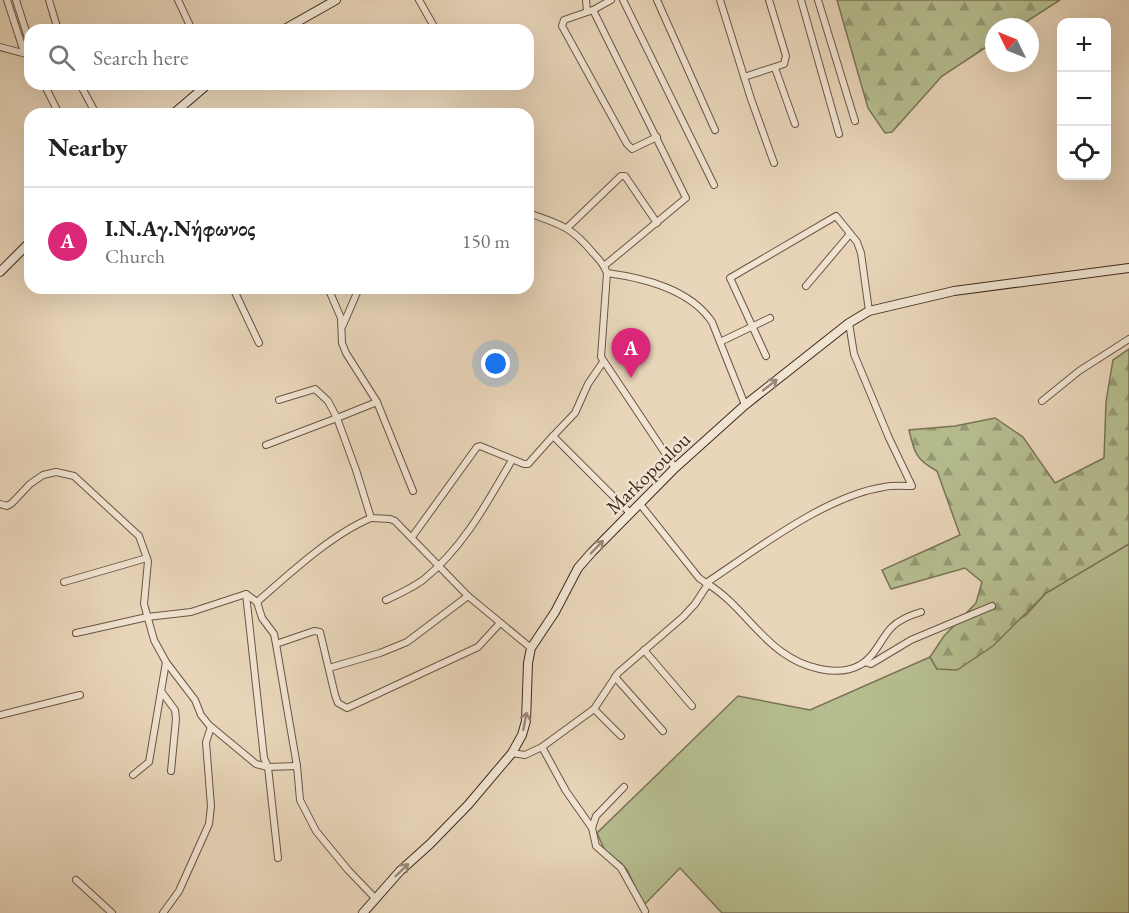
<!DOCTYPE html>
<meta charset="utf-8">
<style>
:root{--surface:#fff;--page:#f2f2f2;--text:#222;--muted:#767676;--line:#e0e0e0;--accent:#db2777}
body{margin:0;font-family:"EB Garamond",serif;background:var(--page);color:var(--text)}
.controls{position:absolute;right:18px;top:18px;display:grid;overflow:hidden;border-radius:12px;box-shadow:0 6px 24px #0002}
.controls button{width:54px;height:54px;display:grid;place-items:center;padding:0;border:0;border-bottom:2px solid var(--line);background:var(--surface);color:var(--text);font:30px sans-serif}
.compass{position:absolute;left:985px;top:18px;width:54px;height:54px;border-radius:50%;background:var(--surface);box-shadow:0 6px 24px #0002;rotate:313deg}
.you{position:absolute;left:496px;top:364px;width:21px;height:21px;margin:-15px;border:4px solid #fff;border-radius:50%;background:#1a73e8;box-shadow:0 0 0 9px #1a73e833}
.badge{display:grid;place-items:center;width:39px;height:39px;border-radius:50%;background:var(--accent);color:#fff;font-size:20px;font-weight:700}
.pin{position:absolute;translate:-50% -50px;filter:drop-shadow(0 2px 3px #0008)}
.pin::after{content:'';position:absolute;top:32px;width:21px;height:18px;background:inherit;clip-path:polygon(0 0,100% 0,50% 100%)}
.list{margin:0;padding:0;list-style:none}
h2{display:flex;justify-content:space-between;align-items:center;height:78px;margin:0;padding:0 24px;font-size:26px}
h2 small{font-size:20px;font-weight:400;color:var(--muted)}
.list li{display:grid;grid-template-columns:39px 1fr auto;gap:18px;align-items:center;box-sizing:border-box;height:108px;padding:0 24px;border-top:2px solid var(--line)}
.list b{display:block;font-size:22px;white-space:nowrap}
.list p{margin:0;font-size:20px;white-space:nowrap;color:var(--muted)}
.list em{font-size:20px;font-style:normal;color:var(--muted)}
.icon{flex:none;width:33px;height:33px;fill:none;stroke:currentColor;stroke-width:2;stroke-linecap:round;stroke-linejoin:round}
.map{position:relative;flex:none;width:1129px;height:913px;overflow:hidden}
.search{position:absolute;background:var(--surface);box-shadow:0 6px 24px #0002;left:24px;top:24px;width:510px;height:66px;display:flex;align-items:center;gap:15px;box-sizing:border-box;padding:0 21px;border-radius:18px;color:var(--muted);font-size:22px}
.panel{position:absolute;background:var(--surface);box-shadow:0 6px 24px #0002;left:24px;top:108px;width:510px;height:186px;border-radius:18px}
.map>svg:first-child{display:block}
.green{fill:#b6be90;stroke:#7a7456;stroke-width:1.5}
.forest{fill:url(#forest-firs);stroke:#7a7456;stroke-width:1.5}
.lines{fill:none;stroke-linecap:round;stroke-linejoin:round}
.street-casing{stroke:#6a5544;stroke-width:8}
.secondary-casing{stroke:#3f2a1d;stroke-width:10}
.street{stroke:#f1e4d2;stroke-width:6}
.secondary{stroke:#f1e4d2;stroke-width:8}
.oneway{stroke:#988778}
.labels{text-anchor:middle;stroke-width:4.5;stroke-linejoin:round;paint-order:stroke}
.street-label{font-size:20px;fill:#3f2a1d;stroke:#f1e4d2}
</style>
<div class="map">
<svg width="1129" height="913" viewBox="0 0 1129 913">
<defs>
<pattern id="forest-firs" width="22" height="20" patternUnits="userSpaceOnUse" patternTransform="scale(1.5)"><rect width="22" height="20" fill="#b6be90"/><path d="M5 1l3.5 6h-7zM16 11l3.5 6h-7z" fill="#959b75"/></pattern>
</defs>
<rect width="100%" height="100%" fill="#e9d6ba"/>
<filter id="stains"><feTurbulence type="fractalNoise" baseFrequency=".00333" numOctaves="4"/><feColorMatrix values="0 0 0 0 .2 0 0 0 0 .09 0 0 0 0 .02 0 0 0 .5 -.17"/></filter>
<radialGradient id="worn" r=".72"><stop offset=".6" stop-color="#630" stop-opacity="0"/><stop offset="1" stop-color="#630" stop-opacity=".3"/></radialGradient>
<polygon class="green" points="1129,544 1129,913 722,913 680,868 644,905 627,870 621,863 605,851 597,833 738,696 810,710 930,657 937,669 1026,615 1046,593"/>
<g class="forest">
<polygon points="837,0 1060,0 1018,27 994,27 994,42 942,76 892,132 885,133 868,108"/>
<path d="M1129 349V544L1046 593 993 646 957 670 937 669 930 657 944 636 976 603 982 582 965 568 891 589 882 570 960 535 937 471C916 460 914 452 909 430L955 426 995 418 1023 437 1055 483 1104 458 1106 402 1113 360Z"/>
</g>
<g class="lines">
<defs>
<g id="street">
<polyline points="7,0 24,52"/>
<polyline points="16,0 30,44"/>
<polyline points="49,0 58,30"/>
<polyline points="178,0 192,30"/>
<polyline points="419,0 436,30"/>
<polyline points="586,0 587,11"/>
<polyline points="611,0 593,10 564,20 562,26 627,144 632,149 657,137"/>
<polyline points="623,0 714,185"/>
<polyline points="657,0 715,130"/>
<polyline points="720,0 751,99 774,163"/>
<polyline points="801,0 839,134"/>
<polyline points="818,0 855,121"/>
<polyline points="593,10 686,198 604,266"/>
<polyline points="0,47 30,55"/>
<polyline points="775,68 795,124"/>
<polyline points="744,77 784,64 786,56 769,0"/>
<polyline points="44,84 59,114"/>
<polyline points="80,84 96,114"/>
<path d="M528 213C559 224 571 226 593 253 599 259 604 265 607 273L601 357 675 468"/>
<polyline points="568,227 621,176 625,176 657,223"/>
<path d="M607 273C644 278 690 289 712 322L745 405"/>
<polyline points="806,286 850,234"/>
<polyline points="233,288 259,343"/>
<polyline points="328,288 341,318 342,343 346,353 377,402"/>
<polyline points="343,325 359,288"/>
<polyline points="720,342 770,318"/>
<polyline points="766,356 730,278 836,216 857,242 861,253 869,311"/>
<polyline points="603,362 588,384 575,413 553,436 630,513"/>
<polyline points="1042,401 1079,371 1129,339"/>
<polyline points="266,445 337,418 328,401 315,389 279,400"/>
<polyline points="413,491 377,402 337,418 356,470 371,518 390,519 395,521 468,596 531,648"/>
<polyline points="0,504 7,506 12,503 30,484 43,475 56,472 74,476 139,536 148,561 144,604 154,640 166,662 195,700 201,715 209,725 256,764 268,767 297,766"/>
<path d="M640 504 699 578 706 583C756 550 825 496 884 487 893 485 903 486 912 486L889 438 854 354 849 323"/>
<polyline points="412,537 477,447 480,446 524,464 528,464 553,436"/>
<polyline points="64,582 147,558"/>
<path d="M708 584C738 603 755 633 782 652 802 667 837 678 860 665 875 657 881 638 892 627 900 619 911 615 921 612"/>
<polyline points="246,594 264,758 268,767 278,858"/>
<path d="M386 600C399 594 412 588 423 580 463 548 487 503 512 460"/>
<path d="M257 602C289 574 332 534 371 518"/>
<polyline points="76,633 147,617 191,612 246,594 257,602 262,618 274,634 276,644 297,766 300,800 316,831 348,870 375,898"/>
<polyline points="276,644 314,631 320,632 335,695 338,703 347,708 478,647 500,623"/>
<polyline points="644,650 692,706"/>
<polyline points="865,662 871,664 911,640 992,606"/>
<polyline points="329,668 380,653 407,642 468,596"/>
<polyline points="615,677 663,731"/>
<polyline points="161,691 175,710 176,719 171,771"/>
<polyline points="594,709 621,736"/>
<polyline points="0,715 80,695"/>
<polyline points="542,747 594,709 618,673 683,617 695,604 708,584 706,583"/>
<polyline points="512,753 525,755 542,747 566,791 592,828 596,846 621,868 645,911"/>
<polyline points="133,775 149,762 166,662"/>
<polyline points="592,828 596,816 624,787"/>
<polyline points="76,880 112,913"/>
<polyline points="163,913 179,891 209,824 211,806 206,742 211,727"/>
</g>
<g id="secondary">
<polyline points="283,30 336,0"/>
<polyline points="173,114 208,84"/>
<polyline points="0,272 30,242"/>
<polyline points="363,913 400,871 430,844 468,805 512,753 522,735 526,721 528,663 531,648 555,612 578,568 592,552 675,468 745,405 849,323 869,311 954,291 1129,268"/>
</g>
</defs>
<use href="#street" class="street-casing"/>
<use href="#secondary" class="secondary-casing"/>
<use href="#street" class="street"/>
<use href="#secondary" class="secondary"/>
</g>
<defs><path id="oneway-shaft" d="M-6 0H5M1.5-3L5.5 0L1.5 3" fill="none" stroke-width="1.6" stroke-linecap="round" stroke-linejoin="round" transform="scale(1.5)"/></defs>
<g class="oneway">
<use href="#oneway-shaft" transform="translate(770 385) rotate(-38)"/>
<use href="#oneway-shaft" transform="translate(597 547) rotate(-46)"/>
<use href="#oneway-shaft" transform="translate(525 721) rotate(-79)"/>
<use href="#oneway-shaft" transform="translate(402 870) rotate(-44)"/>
</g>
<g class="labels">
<g class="street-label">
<text transform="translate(648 473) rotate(-44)" y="7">Markopoulou</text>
</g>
</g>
<rect width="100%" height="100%" filter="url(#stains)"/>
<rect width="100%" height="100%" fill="url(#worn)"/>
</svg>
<div class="controls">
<button>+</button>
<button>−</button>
<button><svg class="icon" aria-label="locate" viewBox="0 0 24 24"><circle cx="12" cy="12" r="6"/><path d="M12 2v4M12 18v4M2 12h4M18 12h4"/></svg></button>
</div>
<svg class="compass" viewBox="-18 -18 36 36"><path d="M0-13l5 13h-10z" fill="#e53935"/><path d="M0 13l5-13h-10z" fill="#767676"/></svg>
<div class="you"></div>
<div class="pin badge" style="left:631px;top:378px">A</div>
<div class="search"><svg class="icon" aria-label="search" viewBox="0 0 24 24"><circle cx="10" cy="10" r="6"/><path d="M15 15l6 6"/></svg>Search here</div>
<section class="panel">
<h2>Nearby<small></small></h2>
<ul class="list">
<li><span class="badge">A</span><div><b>Ι.Ν.Αγ.Νήφωνος</b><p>Church</p></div><em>150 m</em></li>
</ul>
</section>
</div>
